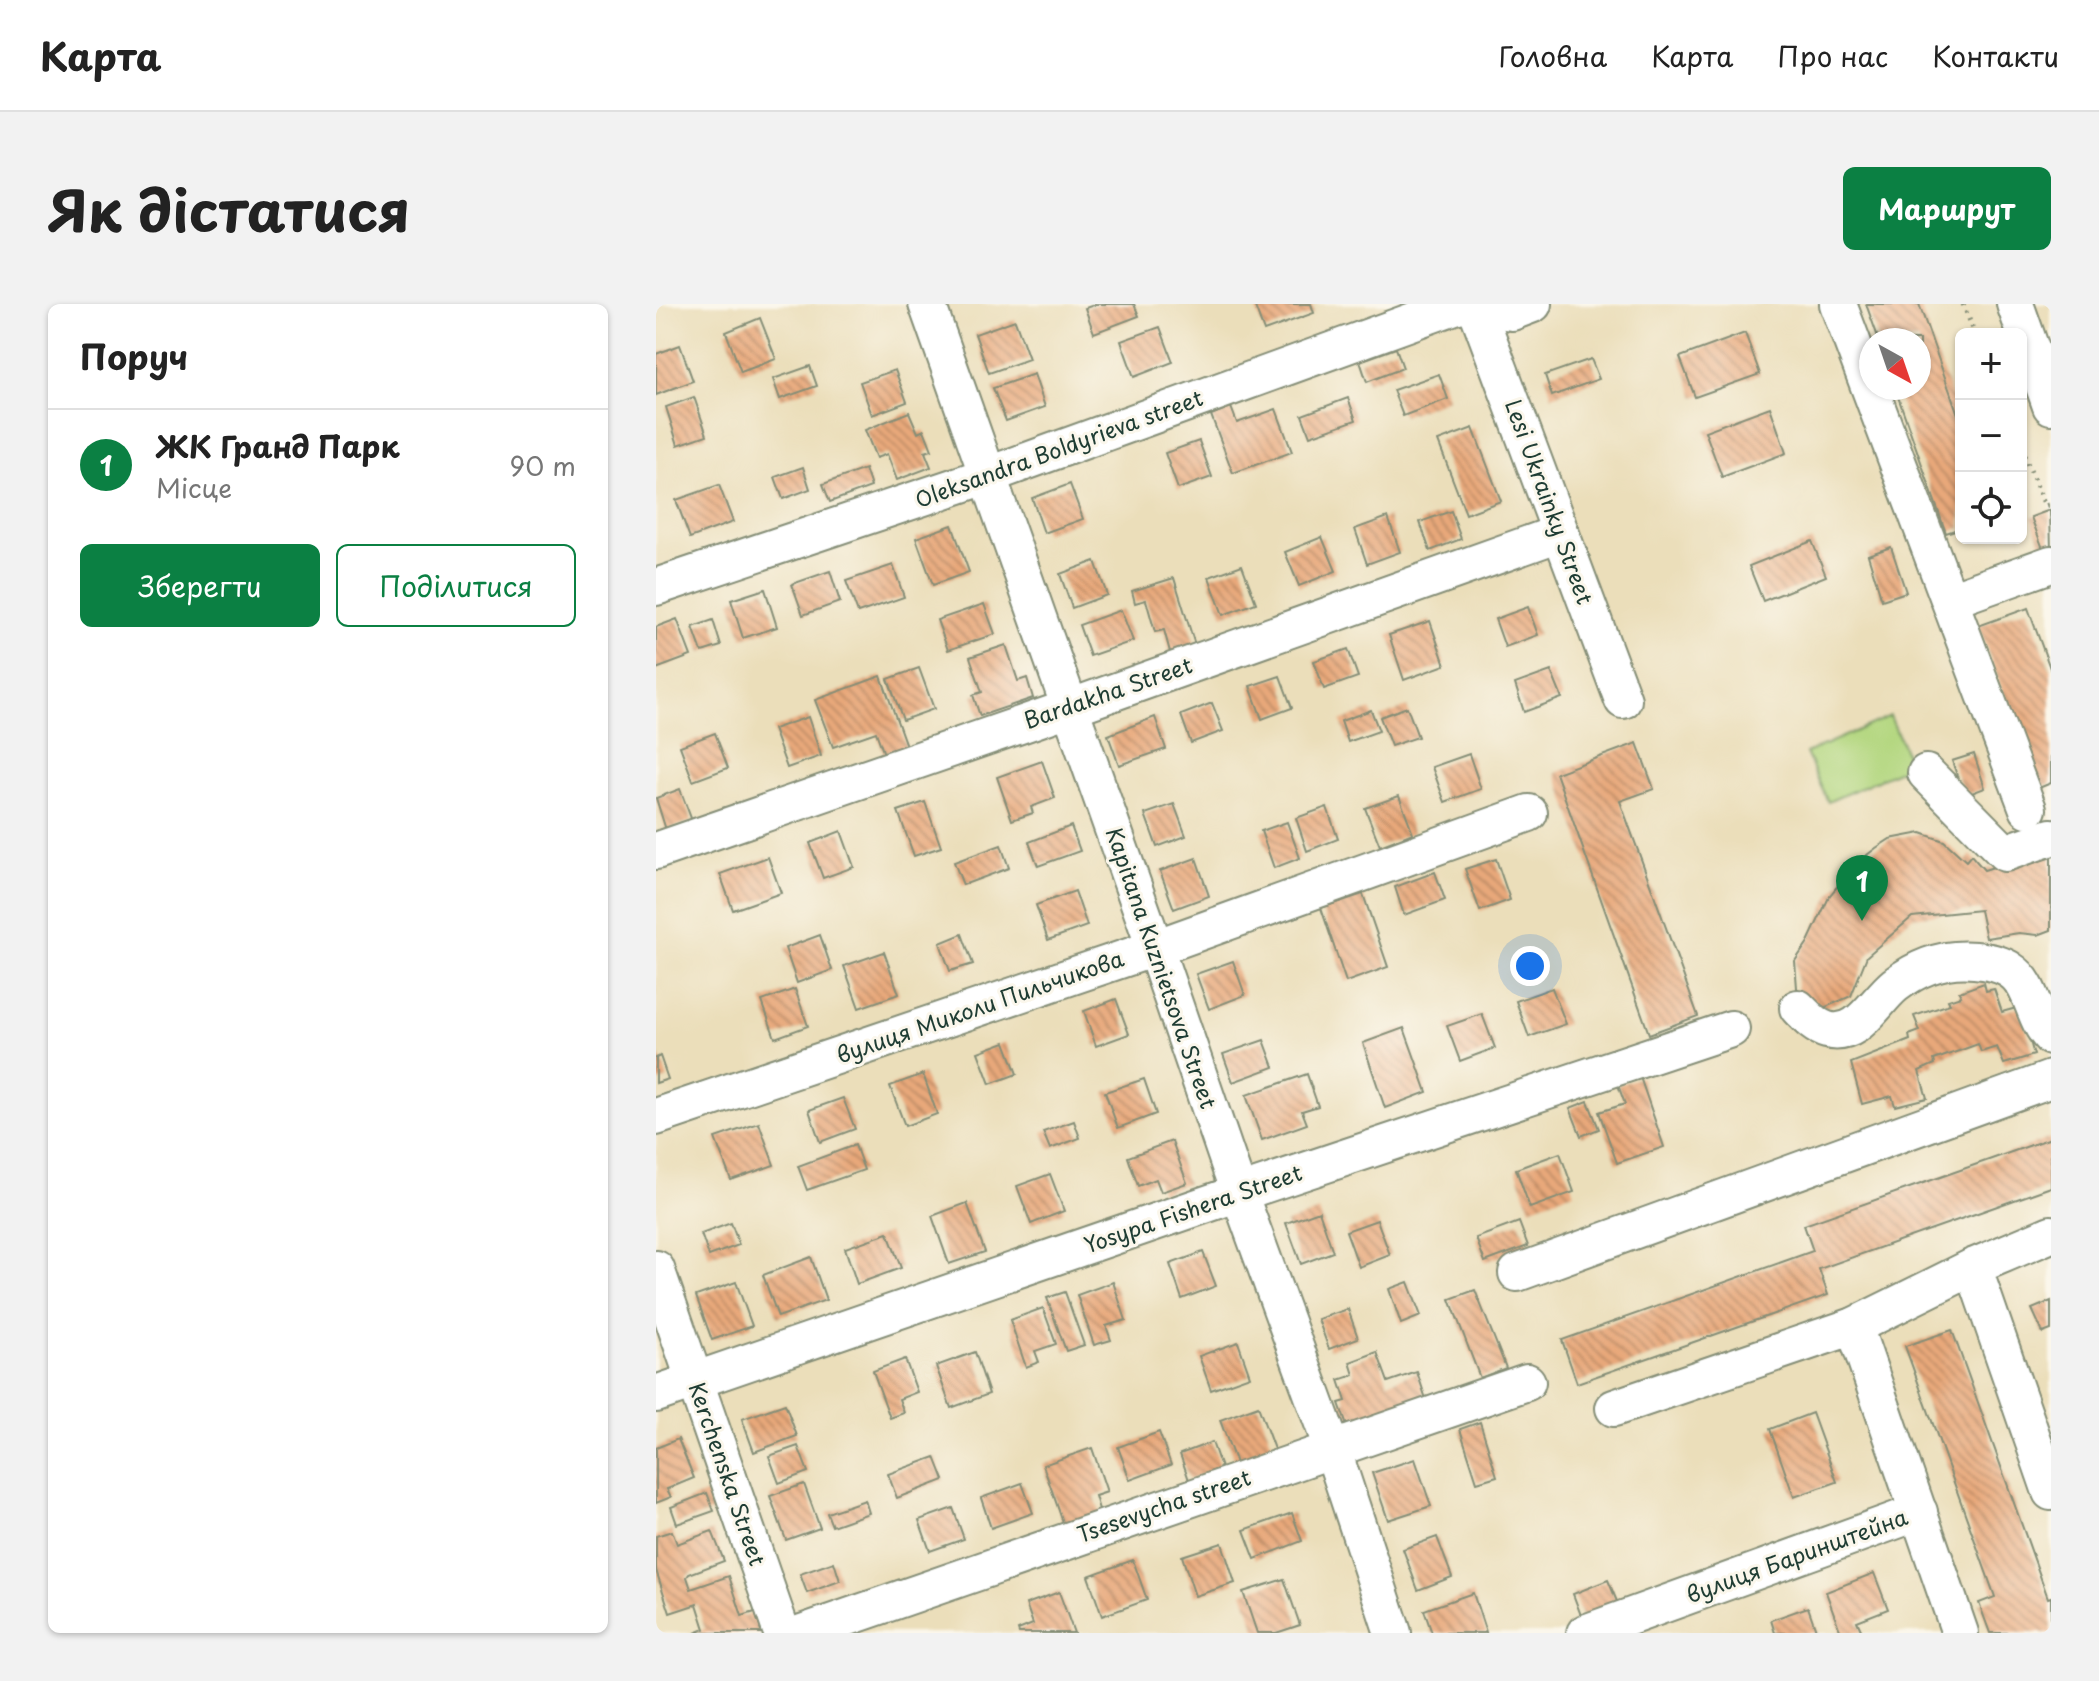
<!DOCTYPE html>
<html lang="uk">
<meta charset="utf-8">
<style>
:root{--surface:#fff;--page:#f2f2f2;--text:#222;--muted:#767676;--line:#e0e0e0;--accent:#0b8043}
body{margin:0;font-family:"Playpen Sans",sans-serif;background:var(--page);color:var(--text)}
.controls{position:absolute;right:24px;top:24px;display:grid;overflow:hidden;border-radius:12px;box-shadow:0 2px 6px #0004}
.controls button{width:72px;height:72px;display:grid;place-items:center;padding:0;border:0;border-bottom:2px solid var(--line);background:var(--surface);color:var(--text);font:40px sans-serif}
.compass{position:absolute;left:1203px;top:24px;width:72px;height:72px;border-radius:50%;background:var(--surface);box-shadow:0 2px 6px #0004;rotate:140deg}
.you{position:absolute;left:874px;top:662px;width:28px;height:28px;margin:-20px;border:6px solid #fff;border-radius:50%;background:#1a73e8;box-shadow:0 0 0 12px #1a73e833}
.badge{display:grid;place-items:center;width:52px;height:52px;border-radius:50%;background:var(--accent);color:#fff;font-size:26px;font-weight:700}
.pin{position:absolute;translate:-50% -66px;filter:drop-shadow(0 2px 4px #0008)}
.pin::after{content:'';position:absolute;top:42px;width:28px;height:24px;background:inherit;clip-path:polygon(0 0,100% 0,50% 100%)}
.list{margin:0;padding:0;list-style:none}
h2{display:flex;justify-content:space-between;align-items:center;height:104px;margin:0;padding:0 32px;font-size:34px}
h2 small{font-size:26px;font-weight:400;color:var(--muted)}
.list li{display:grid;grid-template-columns:52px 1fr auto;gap:24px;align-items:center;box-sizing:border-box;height:112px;padding:0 32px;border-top:2px solid var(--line)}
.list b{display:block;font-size:30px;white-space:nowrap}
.list p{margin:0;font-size:26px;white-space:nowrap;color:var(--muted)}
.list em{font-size:26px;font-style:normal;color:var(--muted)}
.actions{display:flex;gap:16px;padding:24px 32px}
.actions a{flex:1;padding:18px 0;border:2px solid var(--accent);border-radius:12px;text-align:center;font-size:28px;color:var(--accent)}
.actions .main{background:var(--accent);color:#fff}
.icon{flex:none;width:44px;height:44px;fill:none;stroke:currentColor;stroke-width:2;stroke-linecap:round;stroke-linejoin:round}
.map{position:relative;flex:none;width:1395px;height:1329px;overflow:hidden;border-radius:12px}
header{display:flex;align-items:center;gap:48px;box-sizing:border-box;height:112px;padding:0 40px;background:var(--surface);border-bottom:2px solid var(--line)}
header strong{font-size:38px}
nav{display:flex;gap:44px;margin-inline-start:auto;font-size:28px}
.intro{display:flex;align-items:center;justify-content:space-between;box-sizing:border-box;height:192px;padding:0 48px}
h1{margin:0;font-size:56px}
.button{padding:20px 36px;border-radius:12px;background:var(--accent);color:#fff;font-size:28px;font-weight:700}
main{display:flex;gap:48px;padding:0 48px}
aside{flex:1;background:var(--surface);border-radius:12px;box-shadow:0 2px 6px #0004}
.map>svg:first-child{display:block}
.garden{fill:#b4d780;stroke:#6a8a5a;stroke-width:2}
.building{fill:url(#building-back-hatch)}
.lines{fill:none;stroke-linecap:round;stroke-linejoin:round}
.minor-casing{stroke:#858e77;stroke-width:40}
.path{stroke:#858e77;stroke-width:5;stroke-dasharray:2 6;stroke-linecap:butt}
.minor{stroke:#fff;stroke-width:36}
.labels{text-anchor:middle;stroke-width:6;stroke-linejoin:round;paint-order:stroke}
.street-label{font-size:22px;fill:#1f3d34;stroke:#fbf7ec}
</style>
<header>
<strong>Карта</strong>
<nav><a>Головна</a><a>Карта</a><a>Про нас</a><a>Контакти</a></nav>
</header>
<div class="intro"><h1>Як дістатися</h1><a class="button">Маршрут</a></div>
<main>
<aside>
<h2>Поруч<small></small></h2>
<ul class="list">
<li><span class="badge">1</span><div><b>ЖК Гранд Парк</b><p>Місце</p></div><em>90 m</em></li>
</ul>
<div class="actions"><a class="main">Зберегти</a><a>Поділитися</a></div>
</aside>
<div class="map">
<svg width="1395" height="1329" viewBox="0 0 1395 1329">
<defs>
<pattern id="building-back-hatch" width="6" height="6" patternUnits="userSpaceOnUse" patternTransform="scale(2)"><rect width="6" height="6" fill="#e8a87a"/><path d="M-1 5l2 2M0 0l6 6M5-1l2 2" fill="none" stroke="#bb8a65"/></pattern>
</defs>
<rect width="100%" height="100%" fill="#fbf7ec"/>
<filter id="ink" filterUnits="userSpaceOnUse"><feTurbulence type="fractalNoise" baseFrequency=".0125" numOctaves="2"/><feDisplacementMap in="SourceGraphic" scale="16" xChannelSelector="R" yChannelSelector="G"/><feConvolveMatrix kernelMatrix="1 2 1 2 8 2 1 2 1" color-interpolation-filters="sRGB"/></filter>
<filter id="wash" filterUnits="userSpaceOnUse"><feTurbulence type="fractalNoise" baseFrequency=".006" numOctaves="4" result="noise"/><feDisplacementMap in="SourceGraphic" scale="32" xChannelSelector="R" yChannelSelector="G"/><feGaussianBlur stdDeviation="1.8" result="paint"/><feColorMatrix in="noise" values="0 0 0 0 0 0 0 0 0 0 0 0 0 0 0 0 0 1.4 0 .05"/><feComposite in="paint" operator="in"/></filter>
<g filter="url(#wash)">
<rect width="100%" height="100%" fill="#ebdeba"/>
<polygon class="garden" points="1234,412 1255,461 1172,498 1150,449"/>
<g id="blocks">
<g class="building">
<polygon points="441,0 478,0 483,12 438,29 429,4"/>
<polygon points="598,0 655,0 658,9 608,27"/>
<polygon points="1210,0 1263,0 1305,119 1305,224 1290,229 1239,84 1263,84 1263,36 1223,36"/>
<polygon points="104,14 120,55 85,68 70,28"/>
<polygon points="359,16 373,55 333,69 319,30"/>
<polygon points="504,23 517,58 478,73 465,37"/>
<polygon points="1089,29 1104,70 1039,93 1024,53"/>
<polygon points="24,41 37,77 0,91 0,50"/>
<polygon points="740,44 747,64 711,78 704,57"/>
<polygon points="935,55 943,75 896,92 889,71"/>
<polygon points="154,62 161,82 124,95 117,75"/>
<polygon points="239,66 251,98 216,111 204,78"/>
<polygon points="378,70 389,103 350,117 337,84"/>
<polygon points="783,70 792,95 747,112 737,86"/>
<polygon points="38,93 51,131 22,141 10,103"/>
<polygon points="692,94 700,116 654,132 646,111"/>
<polygon points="575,103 581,119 620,105 636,148 577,169 555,111"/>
<polygon points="1114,103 1130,149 1066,173 1049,127"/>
<polygon points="253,108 262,129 268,126 276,146 269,148 275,163 241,176 231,150 220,154 209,126"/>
<polygon points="817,124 845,197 810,210 782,137"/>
<polygon points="543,137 556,173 522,185 509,149"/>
<polygon points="147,163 154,185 127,195 119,173"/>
<polygon points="209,165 215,183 174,198 167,180"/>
<polygon points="414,180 427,215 388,229 376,194"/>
<polygon points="63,181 77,218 34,234 20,196"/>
<polygon points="1394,206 1395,248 1389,250 1375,213"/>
<polygon points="795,207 805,235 774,247 764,218"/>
<polygon points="732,213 744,248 711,260 699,225"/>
<polygon points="296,221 313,268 277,281 260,234"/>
<polygon points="666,233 680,267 643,282 629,248"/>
<polygon points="1156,237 1170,272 1107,297 1093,262"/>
<polygon points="1235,243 1250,288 1226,296 1212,251"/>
<polygon points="439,257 451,291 416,304 404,270"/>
<polygon points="237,261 248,293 202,309 190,277"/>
<polygon points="586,261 600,299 567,311 553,273"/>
<polygon points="174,267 184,298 147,311 136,280"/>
<polygon points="518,274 539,341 514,348 508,326 499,328 490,296 479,299 476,287"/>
<polygon points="109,285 121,323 87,334 75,296"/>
<polygon points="328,300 339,330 292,346 281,316"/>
<polygon points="872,303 882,331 849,343 839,315"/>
<polygon points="1372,304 1395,367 1395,479 1383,484 1322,322"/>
<polygon points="465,306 477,337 434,352 423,321"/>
<polygon points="21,315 35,352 0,365 0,323"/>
<polygon points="57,316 65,342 46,348 37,323"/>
<polygon points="774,317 789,361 748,376 733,331"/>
<polygon points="350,341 362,377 371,374 377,394 324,412 317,391 326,388 314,353"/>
<polygon points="692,345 702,373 668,385 658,357"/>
<polygon points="263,364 278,405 247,416 232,375"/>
<polygon points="895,367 906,394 868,408 859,380"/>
<polygon points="225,372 250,442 228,450 220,428 177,443 159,396"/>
<polygon points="624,372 636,404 606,415 594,382"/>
<polygon points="556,399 567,427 535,439 525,411"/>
<polygon points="751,403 762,433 735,442 724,413"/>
<polygon points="715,406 723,427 692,438 685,417"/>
<polygon points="152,413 165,452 131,464 117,425"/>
<polygon points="499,413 510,445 463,461 452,431"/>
<polygon points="59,429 72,464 37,477 24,442"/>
<polygon points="981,439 998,485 964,497 1042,712 993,730 900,469"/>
<polygon points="813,450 825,485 789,498 776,463"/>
<polygon points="1318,450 1329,484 1308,492 1296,457"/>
<polygon points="386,457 399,494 375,503 377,509 356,516 341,473"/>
<polygon points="24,485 36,517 10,526 0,494"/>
<polygon points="743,492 757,529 724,542 709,504"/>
<polygon points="269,498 285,543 258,552 242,507"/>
<polygon points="518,500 530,532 501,543 489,510"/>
<polygon points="671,503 682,535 651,547 640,514"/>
<polygon points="631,518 644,554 618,564 605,527"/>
<polygon points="415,522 424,547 382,562 373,538"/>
<polygon points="185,527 198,563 167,574 154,539"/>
<polygon points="1265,529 1288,537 1310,557 1315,551 1328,566 1366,554 1395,552 1395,626 1382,631 1363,629 1330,634 1324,606 1256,613 1211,652 1195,692 1170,703 1157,701 1148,695 1141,684 1139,657 1152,638 1174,591 1202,558 1220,544 1234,535"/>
<polygon points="345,541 353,564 307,581 298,558"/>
<polygon points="112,553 125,589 77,606 64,570"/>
<polygon points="540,554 553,592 518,605 504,567"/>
<polygon points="840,555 854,596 824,607 809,565"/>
<polygon points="779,568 789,596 748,611 739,583"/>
<polygon points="419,587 431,622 392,636 380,601"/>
<polygon points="707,590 732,663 690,678 665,604"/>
<polygon points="306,630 317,660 294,667 284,639"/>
<polygon points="164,631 176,666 141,679 129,644"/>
<polygon points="228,648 243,690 203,704 188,662"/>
<polygon points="577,657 589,691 553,705 540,670"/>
<polygon points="1328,679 1330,687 1338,685 1346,708 1364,703 1378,751 1348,760 1341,743 1325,748 1322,740 1278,756 1279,760 1263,767 1271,794 1239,802 1236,792 1206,800 1195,759 1254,736 1253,731 1264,727 1258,712 1294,700 1292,696 1305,692 1303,688"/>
<polygon points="896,684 910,720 873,733 860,697"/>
<polygon points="139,685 152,722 119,734 106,697"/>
<polygon points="460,695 473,730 440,742 428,707"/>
<polygon points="826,710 839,744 804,757 791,722"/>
<polygon points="748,724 771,788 729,804 707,739"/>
<polygon points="608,736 618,763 577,778 567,750"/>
<polygon points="349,738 361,770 334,780 322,748"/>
<polygon points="4,752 12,775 0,779 0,754"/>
<polygon points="267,770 281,810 249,822 234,782"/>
<polygon points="651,770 662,802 646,807 651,820 606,836 590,791"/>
<polygon points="984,773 1008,843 961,859 943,808 969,800 962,781"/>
<polygon points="488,775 500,810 462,824 449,788"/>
<polygon points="187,794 199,825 164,838 153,806"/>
<polygon points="932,797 943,825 925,832 914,804"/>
<polygon points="418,817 424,834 394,845 387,828"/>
<polygon points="103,819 118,861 75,876 59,834"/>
<polygon points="1395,834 1395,883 1163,965 1172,991 921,1079 906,1036 1157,947 1148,921"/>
<polygon points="516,837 531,879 505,888 500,875 482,882 472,853"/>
<polygon points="199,841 208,866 151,886 142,862"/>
<polygon points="904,849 918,888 874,904 860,865"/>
<polygon points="394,870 408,907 375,920 361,882"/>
<polygon points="311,899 329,948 293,960 276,912"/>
<polygon points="663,907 677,948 645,960 630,919"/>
<polygon points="721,916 734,951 703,963 690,927"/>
<polygon points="863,918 872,942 829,958 820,934"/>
<polygon points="75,919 83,941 53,952 45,930"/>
<polygon points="232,929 245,964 201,980 189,944"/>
<polygon points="547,948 560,982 526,995 514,960"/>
<polygon points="155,953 170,996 122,1013 107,971"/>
<polygon points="80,978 96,1022 56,1036 40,992"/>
<polygon points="457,978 470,1016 450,1022 455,1036 438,1041 421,991"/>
<polygon points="752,978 765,1012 745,1020 733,985"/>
<polygon points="819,986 850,1064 824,1074 794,995"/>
<polygon points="409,988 428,1041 410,1047 391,994"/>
<polygon points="1395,997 1395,1026 1387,1029 1376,1005"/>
<polygon points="387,1004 400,1040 379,1047 383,1058 370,1063 354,1016"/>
<polygon points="692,1005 702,1034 673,1045 662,1015"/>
<polygon points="1296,1026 1392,1294 1395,1293 1395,1329 1334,1329 1323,1299 1339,1293 1249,1042"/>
<polygon points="582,1038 594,1072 555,1086 543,1052"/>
<polygon points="319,1048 333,1090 295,1104 280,1062"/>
<polygon points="721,1048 732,1078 761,1068 770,1095 691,1122 683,1099 690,1097 683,1076 698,1071 694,1058"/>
<polygon points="249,1055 261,1088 243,1095 248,1109 234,1114 217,1067"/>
<polygon points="129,1100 141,1132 98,1148 86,1115"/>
<polygon points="602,1102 619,1148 581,1162 564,1116"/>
<polygon points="1156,1109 1181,1178 1138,1193 1114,1125"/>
<polygon points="824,1118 841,1172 821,1178 804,1125"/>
<polygon points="503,1128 515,1161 474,1176 462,1143"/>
<polygon points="22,1135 38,1174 11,1185 15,1193 0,1199 0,1144"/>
<polygon points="556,1138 565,1164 533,1176 524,1150"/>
<polygon points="142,1142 152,1168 123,1179 113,1152"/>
<polygon points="436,1144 451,1188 439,1192 444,1209 408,1221 387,1161"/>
<polygon points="279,1153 288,1176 241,1194 232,1170"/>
<polygon points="759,1155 775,1202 732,1216 716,1169"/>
<polygon points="366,1179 377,1209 335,1224 325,1194"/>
<polygon points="148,1180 164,1224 130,1236 114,1192"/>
<polygon points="51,1189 58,1207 21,1220 15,1203"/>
<polygon points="209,1196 213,1209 176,1222 171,1209"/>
<polygon points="297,1204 308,1235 274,1247 263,1216"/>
<polygon points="636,1209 646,1237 599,1255 588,1226"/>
<polygon points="16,1227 21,1240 56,1227 68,1257 33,1270 31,1273 35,1285 73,1272 86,1312 99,1308 106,1329 39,1329 49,1325 41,1300 14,1309 0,1266 0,1232"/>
<polygon points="781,1233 796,1273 762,1286 747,1245"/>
<polygon points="566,1239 579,1279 539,1292 526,1252"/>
<polygon points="477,1256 491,1296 446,1312 432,1272"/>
<polygon points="178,1258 184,1277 151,1289 144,1270"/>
<polygon points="1218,1269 1232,1305 1201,1317 1206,1328 1185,1329 1170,1288"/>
<polygon points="628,1275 644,1321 620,1329 601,1329 587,1288"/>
<polygon points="952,1276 962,1300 926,1314 917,1290"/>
<polygon points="403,1288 418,1329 363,1329 362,1326 377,1320 370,1300"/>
<polygon points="817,1289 830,1329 776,1329 768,1306"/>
<polygon points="1152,1303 1161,1329 1119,1329 1115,1316"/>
</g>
</g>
</g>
<g filter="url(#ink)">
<use href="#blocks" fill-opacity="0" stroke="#858e77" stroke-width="2"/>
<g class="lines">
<defs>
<g id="minor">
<polyline points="271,0 499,644 583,889 676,1144 737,1329"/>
<polyline points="819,0 967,396"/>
<polyline points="1182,0 1372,505"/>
<polyline points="1359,0 1395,102"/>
<polyline points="0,283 330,172 804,0 856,8 877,0"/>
<polyline points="1294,296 1395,260"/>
<polyline points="1270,469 1349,549 1395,533"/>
<polyline points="0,547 413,404 904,229"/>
<path d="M1142 704C1150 712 1159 723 1171 726 1202 735 1219 697 1239 681 1262 663 1289 653 1319 656 1331 657 1344 659 1354 666 1377 680 1376 714 1395 733"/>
<polyline points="0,813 499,644 873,509"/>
<polyline points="1317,963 1395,1188"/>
<polyline points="0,965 126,1329"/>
<polyline points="861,969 1395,775"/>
<polyline points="1198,1022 1304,1329"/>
<polyline points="0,1090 583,889 1075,725"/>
<polyline points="958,1104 1198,1022 1317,963 1395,930"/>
<polyline points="146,1329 871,1078"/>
<polyline points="929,1329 1263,1208"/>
</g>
</defs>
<use href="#minor" class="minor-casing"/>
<g class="path">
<polyline points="1307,0 1319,30"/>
<polyline points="1365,144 1389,202 1395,200"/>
</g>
<use href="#minor" class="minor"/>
</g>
</g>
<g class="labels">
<g class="street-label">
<text transform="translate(403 145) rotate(-20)" y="8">Oleksandra Boldyrieva street</text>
<text transform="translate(893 198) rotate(70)" y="8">Lesi Ukrainky Street</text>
<text transform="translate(452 389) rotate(-19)" y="8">Bardakha Street</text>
<text transform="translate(505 664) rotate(71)" y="8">Kapitana Kuznietsova Street</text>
<text transform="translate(324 703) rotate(-19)" y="8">вулиця Миколи Пильчикова</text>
<text transform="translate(537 905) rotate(-19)" y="8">Yosypa Fishera Street</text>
<text transform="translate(71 1170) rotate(71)" y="8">Kerchenska Street</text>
<text transform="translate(508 1202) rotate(-19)" y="8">Tsesevycha street</text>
<text transform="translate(1141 1252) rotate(-20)" y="8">вулиця Баринштейна</text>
</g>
</g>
</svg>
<div class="controls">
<button>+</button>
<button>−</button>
<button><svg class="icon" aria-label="locate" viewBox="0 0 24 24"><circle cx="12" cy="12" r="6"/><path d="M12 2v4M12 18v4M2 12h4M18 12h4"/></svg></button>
</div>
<svg class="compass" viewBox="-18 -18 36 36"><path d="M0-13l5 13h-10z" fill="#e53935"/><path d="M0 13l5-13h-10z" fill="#767676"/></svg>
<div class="you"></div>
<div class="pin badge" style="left:1206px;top:617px">1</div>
</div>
</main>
